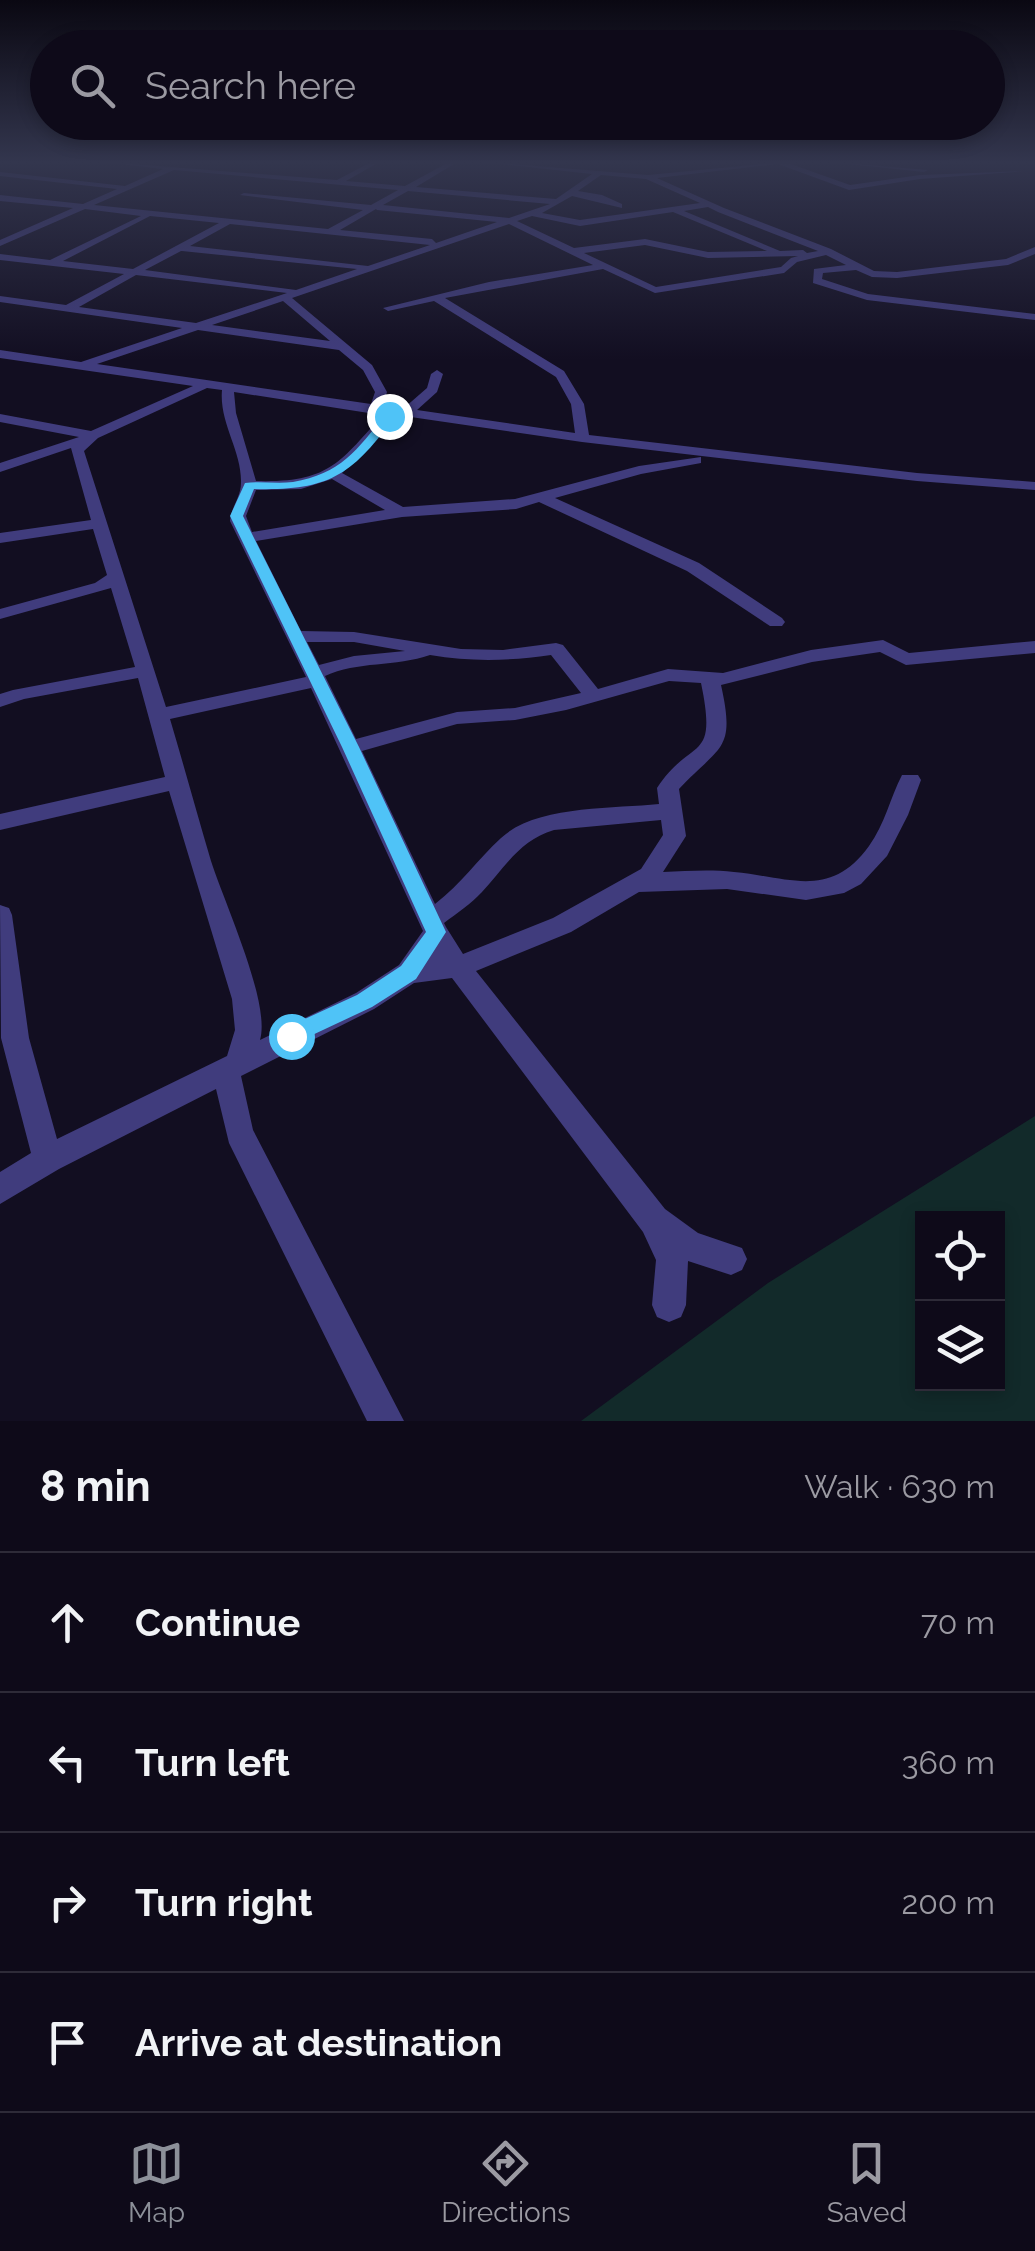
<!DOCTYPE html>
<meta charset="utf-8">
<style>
:root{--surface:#0e0a19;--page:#1c1826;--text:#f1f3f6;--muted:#9b9aa2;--line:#2e2b38;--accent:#8c9099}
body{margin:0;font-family:Raleway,sans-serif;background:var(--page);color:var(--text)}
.controls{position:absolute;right:30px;bottom:30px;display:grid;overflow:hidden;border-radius:0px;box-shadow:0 5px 15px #0003}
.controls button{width:90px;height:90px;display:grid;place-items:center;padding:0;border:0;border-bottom:2px solid var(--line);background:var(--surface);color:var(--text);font:50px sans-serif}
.stop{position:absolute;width:30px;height:30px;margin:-22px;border:8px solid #4fc3f7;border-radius:50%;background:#fff}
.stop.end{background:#4fc3f7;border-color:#fff;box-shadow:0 2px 10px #0008}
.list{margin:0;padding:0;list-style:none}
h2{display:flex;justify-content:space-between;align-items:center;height:130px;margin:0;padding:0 40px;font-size:42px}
h2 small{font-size:32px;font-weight:400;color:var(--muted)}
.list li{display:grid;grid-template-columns:65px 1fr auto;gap:30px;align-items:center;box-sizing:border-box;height:140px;padding:0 40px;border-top:2px solid var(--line)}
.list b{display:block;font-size:38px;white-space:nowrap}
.list em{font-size:32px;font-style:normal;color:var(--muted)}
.icon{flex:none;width:55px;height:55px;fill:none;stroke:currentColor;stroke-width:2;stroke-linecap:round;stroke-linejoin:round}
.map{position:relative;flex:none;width:1035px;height:1421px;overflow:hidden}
.search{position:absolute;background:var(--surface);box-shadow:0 5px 15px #0003;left:30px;right:30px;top:30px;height:110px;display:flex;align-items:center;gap:25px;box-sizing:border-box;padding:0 35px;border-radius:55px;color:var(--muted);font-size:38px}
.sheet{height:690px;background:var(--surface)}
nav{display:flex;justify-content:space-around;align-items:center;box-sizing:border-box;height:140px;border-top:2px solid var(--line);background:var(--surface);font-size:28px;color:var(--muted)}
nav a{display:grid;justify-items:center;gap:5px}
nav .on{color:var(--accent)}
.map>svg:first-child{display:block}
.green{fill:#122a2a;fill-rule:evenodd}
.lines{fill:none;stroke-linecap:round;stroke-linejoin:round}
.minor{fill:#403c7d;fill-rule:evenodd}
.route{fill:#4fc3f7}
</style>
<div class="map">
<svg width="1035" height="1421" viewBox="0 0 1035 1421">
<rect width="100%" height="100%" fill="#120e21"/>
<path class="green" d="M1035 1116V1421H581L768 1283ZM922 1218H998V1384H922Z"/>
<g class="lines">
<g class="minor">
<path d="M95 161 337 180 373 161H381L346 181 405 186 451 161H459L416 187 556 199 592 174 474 161 648 175 791 161 788 163 850 185 920 175 1027 171 920 179 849 190 778 164 657 178 724 208 831 249 874 271 897 272 1006 259 1035 247V254L1008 265 897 278 872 277 856 270 823 273 822 279 868 294 1035 314V320L867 300 813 283 814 269 846 265 826 255 797 262 784 273 655 293 603 269 445 298 564 371 584 404 589 435 917 473 1035 482V490L917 481 582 442 397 415 342 473 403 507 515 499 639 466 701 457V463L641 474 555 498 699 563 782 618 785 622 782 626H770L687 571 539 502 516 509 402 517 256 541 301 631 354 632 461 649 503 650 556 643 563 645 598 689 668 669 723 673 811 650 883 640 909 653 1035 641V653L906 665 880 652 812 662 721 685C736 752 720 745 679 789L686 836 663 872C687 871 710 869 734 872 789 877 830 900 869 846 885 824 890 798 902 775H918L921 780 908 815 887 856 861 884 844 893 806 900 727 889 639 892 571 932 476 971 665 1209 698 1233 742 1248 747 1259 742 1270 731 1275 688 1261 686 1305 681 1317 669 1322 657 1317 652 1305 656 1260 643 1232 452 978 414 983 374 1009 241 1076 253 1130 404 1421H367L229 1143 216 1089 59 1169 0 1204V1172L31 1153 1 1038 0 905 9 908 12 915 29 1038 57 1139 227 1056 235 1030 232 999 169 791 0 830V814L165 777 138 678 24 699 0 707V694L13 690 135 667 111 588 0 619V609L95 583 107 575 93 529 0 543V533L91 520 71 448 0 472V463L79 437 0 422V414L91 431 193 386 0 358V350L81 362 182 328 0 302V296L66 305 124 274 0 260V254L50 260 141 216 85 209 0 246V240L73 208 0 201V195L83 204 117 189 0 176V172L125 186 163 169ZM174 170 398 190 371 205 244 193 240 195 363 210 328 229 94 205ZM601 175 646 179 700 203 580 220 542 213 572 196 622 208V204L602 195 578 191ZM408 191 550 204 509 218 383 205ZM708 207 718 212 818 251 807 253 803 250 780 251 684 211ZM376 209 377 210 497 222 436 243 432 239 340 230ZM673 212 767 251 708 252 645 239 574 248 517 221 532 216 580 226ZM150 216 219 223 133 269 63 261ZM230 224 430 245 368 266 190 246ZM509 224 593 265 489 282 383 308 388 311 434 301 556 377 571 404 575 433 417 410 437 392 443 374 437 370 431 374 427 388 404 408 383 405 387 392 372 365 292 298ZM645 245 708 258 798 256 791 258 781 267 656 287 584 253ZM181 251H182L357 269 296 290 145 270ZM136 275 287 293 196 323 79 307ZM283 301 330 341 212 325ZM198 330 339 350 363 370 375 392 371 404 97 364ZM207 388 222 390C219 423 242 451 241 483 241 497 231 507 230 521L306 677 166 707 84 451 98 438ZM234 392 375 414 384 413C339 464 328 483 256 481L236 413ZM332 479 385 510 252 532 246 516 256 490 301 489ZM307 642H354L405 651 354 656 319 665ZM430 655C472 662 509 661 551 655L581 693 515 708 457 712 356 739 325 676C357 661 396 667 430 655ZM669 681 701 683C718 765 692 735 657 788L659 804C613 809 536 805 501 838 477 860 462 883 435 904L362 751 457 724 515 720 566 710ZM311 688 423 931 399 965 356 993 260 1040C271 1003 224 902 211 861 197 814 184 766 170 719ZM661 820 663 835 641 869 553 918 463 954 446 927 444 923C457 913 471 904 482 892 505 867 520 840 554 830Z"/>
<polygon points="820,161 928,170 924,172"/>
</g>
</g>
<linearGradient id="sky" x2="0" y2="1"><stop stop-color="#0a0812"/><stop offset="0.45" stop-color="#33364e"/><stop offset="1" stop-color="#33364e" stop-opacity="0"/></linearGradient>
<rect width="1035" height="360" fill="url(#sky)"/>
<path class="route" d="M385 414 395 416C352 476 328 491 254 489L243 516 359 747 446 932 416 979 372 1007 291 1045 283 1042 280 1036 283 1029 357 995 401 966 426 932 342 747 230 516 245 483C261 481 277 484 293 482 340 474 358 450 385 414Z"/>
</svg>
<div class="controls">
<button><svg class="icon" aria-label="locate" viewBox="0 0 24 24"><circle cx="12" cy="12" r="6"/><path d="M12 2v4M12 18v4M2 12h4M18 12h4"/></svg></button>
<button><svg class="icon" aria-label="layers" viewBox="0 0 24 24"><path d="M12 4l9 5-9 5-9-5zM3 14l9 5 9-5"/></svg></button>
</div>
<div class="stop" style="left:291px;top:1036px"></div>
<div class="stop end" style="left:389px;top:416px"></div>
<div class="search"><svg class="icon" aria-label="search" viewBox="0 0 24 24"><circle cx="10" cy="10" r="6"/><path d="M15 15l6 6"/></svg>Search here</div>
</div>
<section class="sheet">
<h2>8 min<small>Walk · 630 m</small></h2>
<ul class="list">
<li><svg class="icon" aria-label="ahead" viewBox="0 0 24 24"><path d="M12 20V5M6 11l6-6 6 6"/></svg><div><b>Continue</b></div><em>70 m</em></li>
<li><svg class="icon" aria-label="left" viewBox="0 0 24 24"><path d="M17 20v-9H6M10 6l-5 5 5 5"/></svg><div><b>Turn left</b></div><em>360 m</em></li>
<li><svg class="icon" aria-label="right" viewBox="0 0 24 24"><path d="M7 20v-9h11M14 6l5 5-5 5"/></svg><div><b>Turn right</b></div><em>200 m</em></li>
<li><svg class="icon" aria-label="arrive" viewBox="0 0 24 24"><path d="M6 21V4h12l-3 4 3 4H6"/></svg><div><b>Arrive at destination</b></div></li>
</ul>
</section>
<nav>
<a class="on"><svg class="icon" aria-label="map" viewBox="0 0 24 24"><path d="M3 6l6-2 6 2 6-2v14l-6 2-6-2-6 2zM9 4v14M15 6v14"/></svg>Map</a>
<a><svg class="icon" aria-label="directions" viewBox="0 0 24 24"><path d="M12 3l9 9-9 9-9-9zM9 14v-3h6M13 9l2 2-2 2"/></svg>Directions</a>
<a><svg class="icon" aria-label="saved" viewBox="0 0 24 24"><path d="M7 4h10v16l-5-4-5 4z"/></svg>Saved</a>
</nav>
